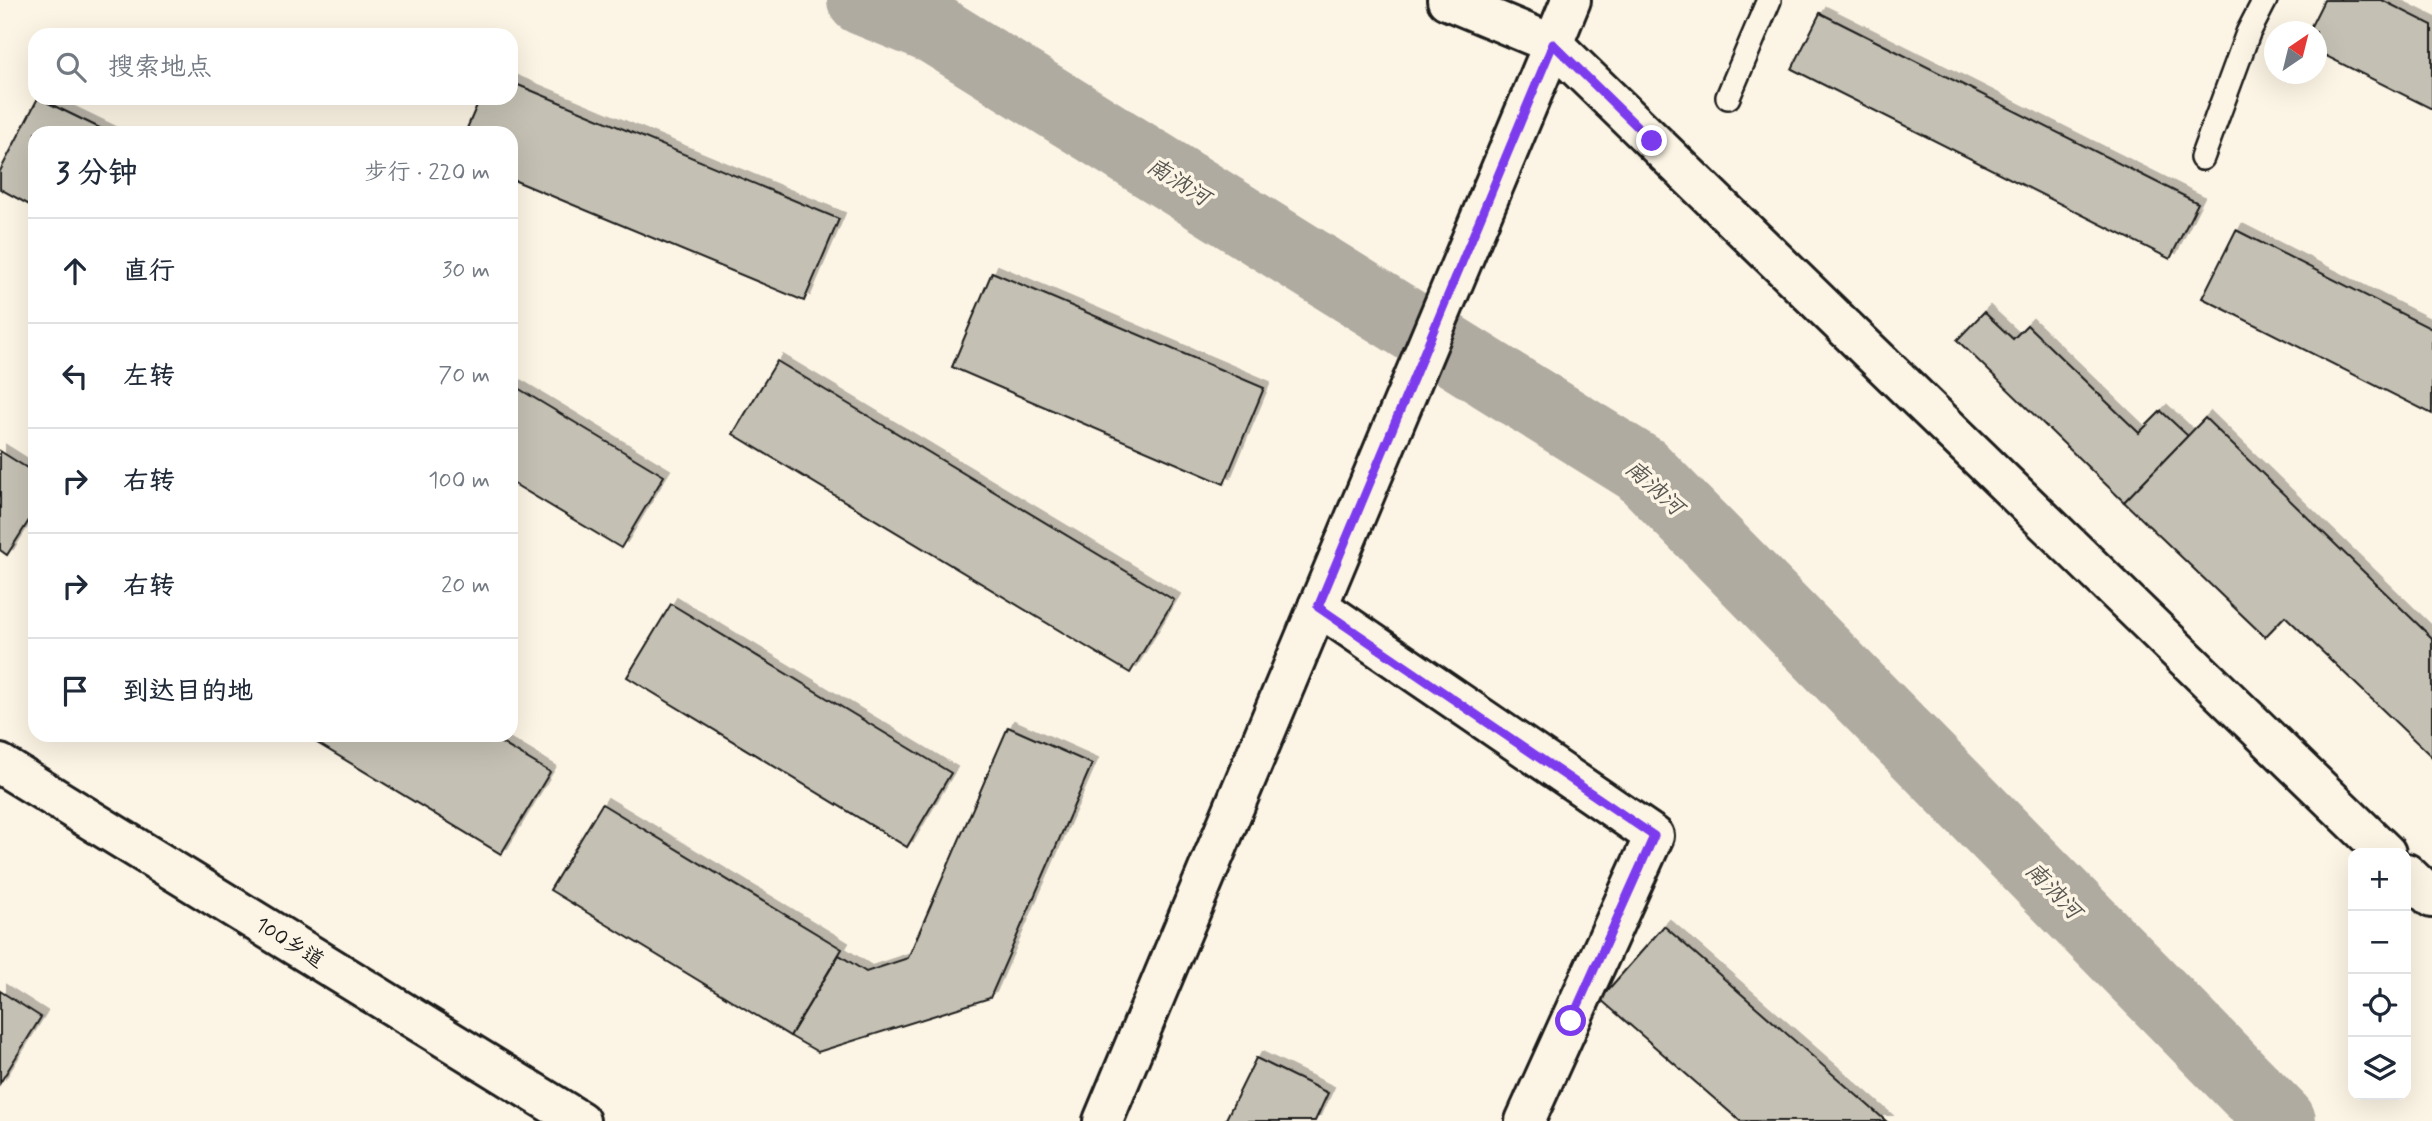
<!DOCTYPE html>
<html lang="zh">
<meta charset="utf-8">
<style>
:root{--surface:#fff;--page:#f2f2f3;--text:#1f2937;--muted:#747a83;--line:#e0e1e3}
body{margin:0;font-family:Mynerve,"LXGW WenKai TC",sans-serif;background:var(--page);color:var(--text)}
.controls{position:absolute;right:21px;bottom:21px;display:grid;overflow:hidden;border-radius:14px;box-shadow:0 7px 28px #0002}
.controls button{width:63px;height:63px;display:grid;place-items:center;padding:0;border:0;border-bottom:2px solid var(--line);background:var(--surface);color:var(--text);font:35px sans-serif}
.compass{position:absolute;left:2264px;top:21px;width:63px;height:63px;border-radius:50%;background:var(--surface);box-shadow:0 7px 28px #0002;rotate:35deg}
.stop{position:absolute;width:21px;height:21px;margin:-16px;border:5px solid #7c3aed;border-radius:50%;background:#fff}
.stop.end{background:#7c3aed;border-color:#fff;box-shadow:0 2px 7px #0008}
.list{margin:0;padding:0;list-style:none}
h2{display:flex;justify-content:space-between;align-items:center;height:91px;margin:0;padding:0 28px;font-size:30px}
h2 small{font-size:23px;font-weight:400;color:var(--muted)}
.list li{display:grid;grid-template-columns:46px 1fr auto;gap:21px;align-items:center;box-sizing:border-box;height:105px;padding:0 28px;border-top:2px solid var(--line)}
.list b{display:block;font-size:26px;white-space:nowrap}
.list em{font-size:23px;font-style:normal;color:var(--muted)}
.icon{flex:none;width:38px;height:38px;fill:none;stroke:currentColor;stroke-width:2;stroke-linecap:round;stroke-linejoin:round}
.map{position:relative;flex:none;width:2432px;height:1121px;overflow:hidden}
.search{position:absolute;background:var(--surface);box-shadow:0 7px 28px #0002;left:28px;top:28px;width:490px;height:77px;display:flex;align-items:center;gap:18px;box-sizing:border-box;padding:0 24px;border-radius:21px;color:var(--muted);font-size:26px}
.panel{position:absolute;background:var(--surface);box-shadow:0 7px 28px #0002;left:28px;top:126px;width:490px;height:616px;border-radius:21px}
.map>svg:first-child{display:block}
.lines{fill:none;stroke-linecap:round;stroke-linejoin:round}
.river{stroke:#b0aba1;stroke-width:70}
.building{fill:#c4c0b3;stroke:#1c1c1c;stroke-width:2;filter:url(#shadow)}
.lane-casing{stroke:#1c1c1c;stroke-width:28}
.street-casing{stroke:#1c1c1c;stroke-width:44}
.secondary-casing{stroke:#1c1c1c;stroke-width:44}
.lane{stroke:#fcf5e5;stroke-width:23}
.street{stroke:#fcf5e5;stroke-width:38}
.secondary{stroke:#fcf5e5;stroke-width:38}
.route{stroke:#7c3aed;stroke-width:9}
.labels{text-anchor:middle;stroke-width:7;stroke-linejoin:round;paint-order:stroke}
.street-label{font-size:21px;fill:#1c1c1c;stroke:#fcf5e5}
.water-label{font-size:23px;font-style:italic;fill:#575551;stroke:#fcf5e5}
</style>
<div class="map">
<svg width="2432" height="1121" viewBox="0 0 2432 1121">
<defs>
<filter id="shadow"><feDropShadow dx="6" dy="-6" stdDeviation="0" flood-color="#0004"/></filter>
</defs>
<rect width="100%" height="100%" fill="#fcf5e5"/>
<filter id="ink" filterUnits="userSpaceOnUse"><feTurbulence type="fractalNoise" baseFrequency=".0143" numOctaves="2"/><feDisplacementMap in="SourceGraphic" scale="14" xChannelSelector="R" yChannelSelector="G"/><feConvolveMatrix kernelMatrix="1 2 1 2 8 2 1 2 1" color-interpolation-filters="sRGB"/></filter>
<g filter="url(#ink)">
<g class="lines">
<polyline class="river" points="862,0 936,30 1641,469 2281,1121"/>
</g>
<g class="building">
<polygon points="2324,0 2382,0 2432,25 2432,109 2316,51 2316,32 2308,32"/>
<polygon points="1820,13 2198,203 2170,259 1792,69"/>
<polygon points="511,82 839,219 804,301 511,179 511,133 465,133 480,98 511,98"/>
<polygon points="38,98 110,133 35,133 35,208 0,189 0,171"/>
<polygon points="2236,230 2432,329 2432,414 2202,298"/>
<polygon points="992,272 1264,388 1224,484 952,367"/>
<polygon points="1984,312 2013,339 2027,325 2139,433 2161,411 2188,436 2124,502 1957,340"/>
<polygon points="777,361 1174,600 1130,673 733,434"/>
<polygon points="511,384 664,476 621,548 511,482"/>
<polygon points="2205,418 2432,638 2432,757 2285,616 2265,637 2124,502"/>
<polygon points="0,451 35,473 35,511 7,555 0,550"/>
<polygon points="671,604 951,773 907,847 627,677"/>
<polygon points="1008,727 1092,764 990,998 818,1052 790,1036 839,955 866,972 908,958"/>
<polygon points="304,735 488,735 550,772 501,854"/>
<polygon points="602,804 842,949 790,1036 550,890"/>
<polygon points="1664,926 1886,1121 1740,1121 1600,999"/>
<polygon points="0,991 41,1017 0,1083"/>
<polygon points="1256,1058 1328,1093 1315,1121 1225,1121"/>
</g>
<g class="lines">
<defs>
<g id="lane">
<polyline points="1728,97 1769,0"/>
<polyline points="2202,158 2248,33 2265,0"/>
</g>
<g id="street">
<polyline points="1553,44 1571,0"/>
<polyline points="1318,606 1654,836 1525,1121"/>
</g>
<g id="secondary">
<polyline points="1447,0 1553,44 2386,853"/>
<polyline points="0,764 580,1121"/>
<polyline points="2406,873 2432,898"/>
<polyline points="1103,1121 1553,44"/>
</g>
</defs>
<use href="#lane" class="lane-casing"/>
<use href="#street" class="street-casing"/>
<use href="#secondary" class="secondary-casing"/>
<use href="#lane" class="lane"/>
<use href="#street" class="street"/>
<use href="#secondary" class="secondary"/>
</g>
</g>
<g class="lines" filter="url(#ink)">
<polyline class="route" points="1571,1021 1654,836 1318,607 1553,44 1652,141"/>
</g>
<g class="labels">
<g class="street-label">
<text transform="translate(290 942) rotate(32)" y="7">100乡道</text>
</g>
<g class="water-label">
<text transform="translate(1179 181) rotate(32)" y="8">南汭河</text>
<text transform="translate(1655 487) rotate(42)" y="8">南汭河</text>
<text transform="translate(2054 890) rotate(46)" y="8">南汭河</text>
</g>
</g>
</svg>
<div class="controls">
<button>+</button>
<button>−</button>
<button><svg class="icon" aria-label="locate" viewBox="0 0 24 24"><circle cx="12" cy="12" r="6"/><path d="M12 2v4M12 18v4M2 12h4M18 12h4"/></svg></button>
<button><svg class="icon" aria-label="layers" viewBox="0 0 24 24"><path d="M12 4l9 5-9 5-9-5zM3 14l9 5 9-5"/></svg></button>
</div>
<svg class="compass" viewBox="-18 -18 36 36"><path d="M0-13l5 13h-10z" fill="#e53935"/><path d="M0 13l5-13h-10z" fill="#747a83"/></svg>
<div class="stop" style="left:1571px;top:1021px"></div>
<div class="stop end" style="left:1652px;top:141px"></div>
<div class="search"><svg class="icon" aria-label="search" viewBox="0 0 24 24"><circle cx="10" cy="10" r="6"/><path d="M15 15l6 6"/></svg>搜索地点</div>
<section class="panel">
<h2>3 分钟<small>步行 · 220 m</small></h2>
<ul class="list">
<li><svg class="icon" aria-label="ahead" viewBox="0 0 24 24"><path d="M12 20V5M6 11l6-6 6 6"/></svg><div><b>直行</b></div><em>30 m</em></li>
<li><svg class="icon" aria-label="left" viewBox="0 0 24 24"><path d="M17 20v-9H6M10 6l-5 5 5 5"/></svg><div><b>左转</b></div><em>70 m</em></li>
<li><svg class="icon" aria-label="right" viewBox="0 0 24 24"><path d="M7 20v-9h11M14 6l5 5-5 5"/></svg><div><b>右转</b></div><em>100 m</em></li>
<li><svg class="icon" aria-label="right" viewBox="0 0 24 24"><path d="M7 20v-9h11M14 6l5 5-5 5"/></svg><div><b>右转</b></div><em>20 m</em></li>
<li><svg class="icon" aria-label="arrive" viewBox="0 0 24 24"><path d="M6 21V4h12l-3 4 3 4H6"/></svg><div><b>到达目的地</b></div></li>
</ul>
</section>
</div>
